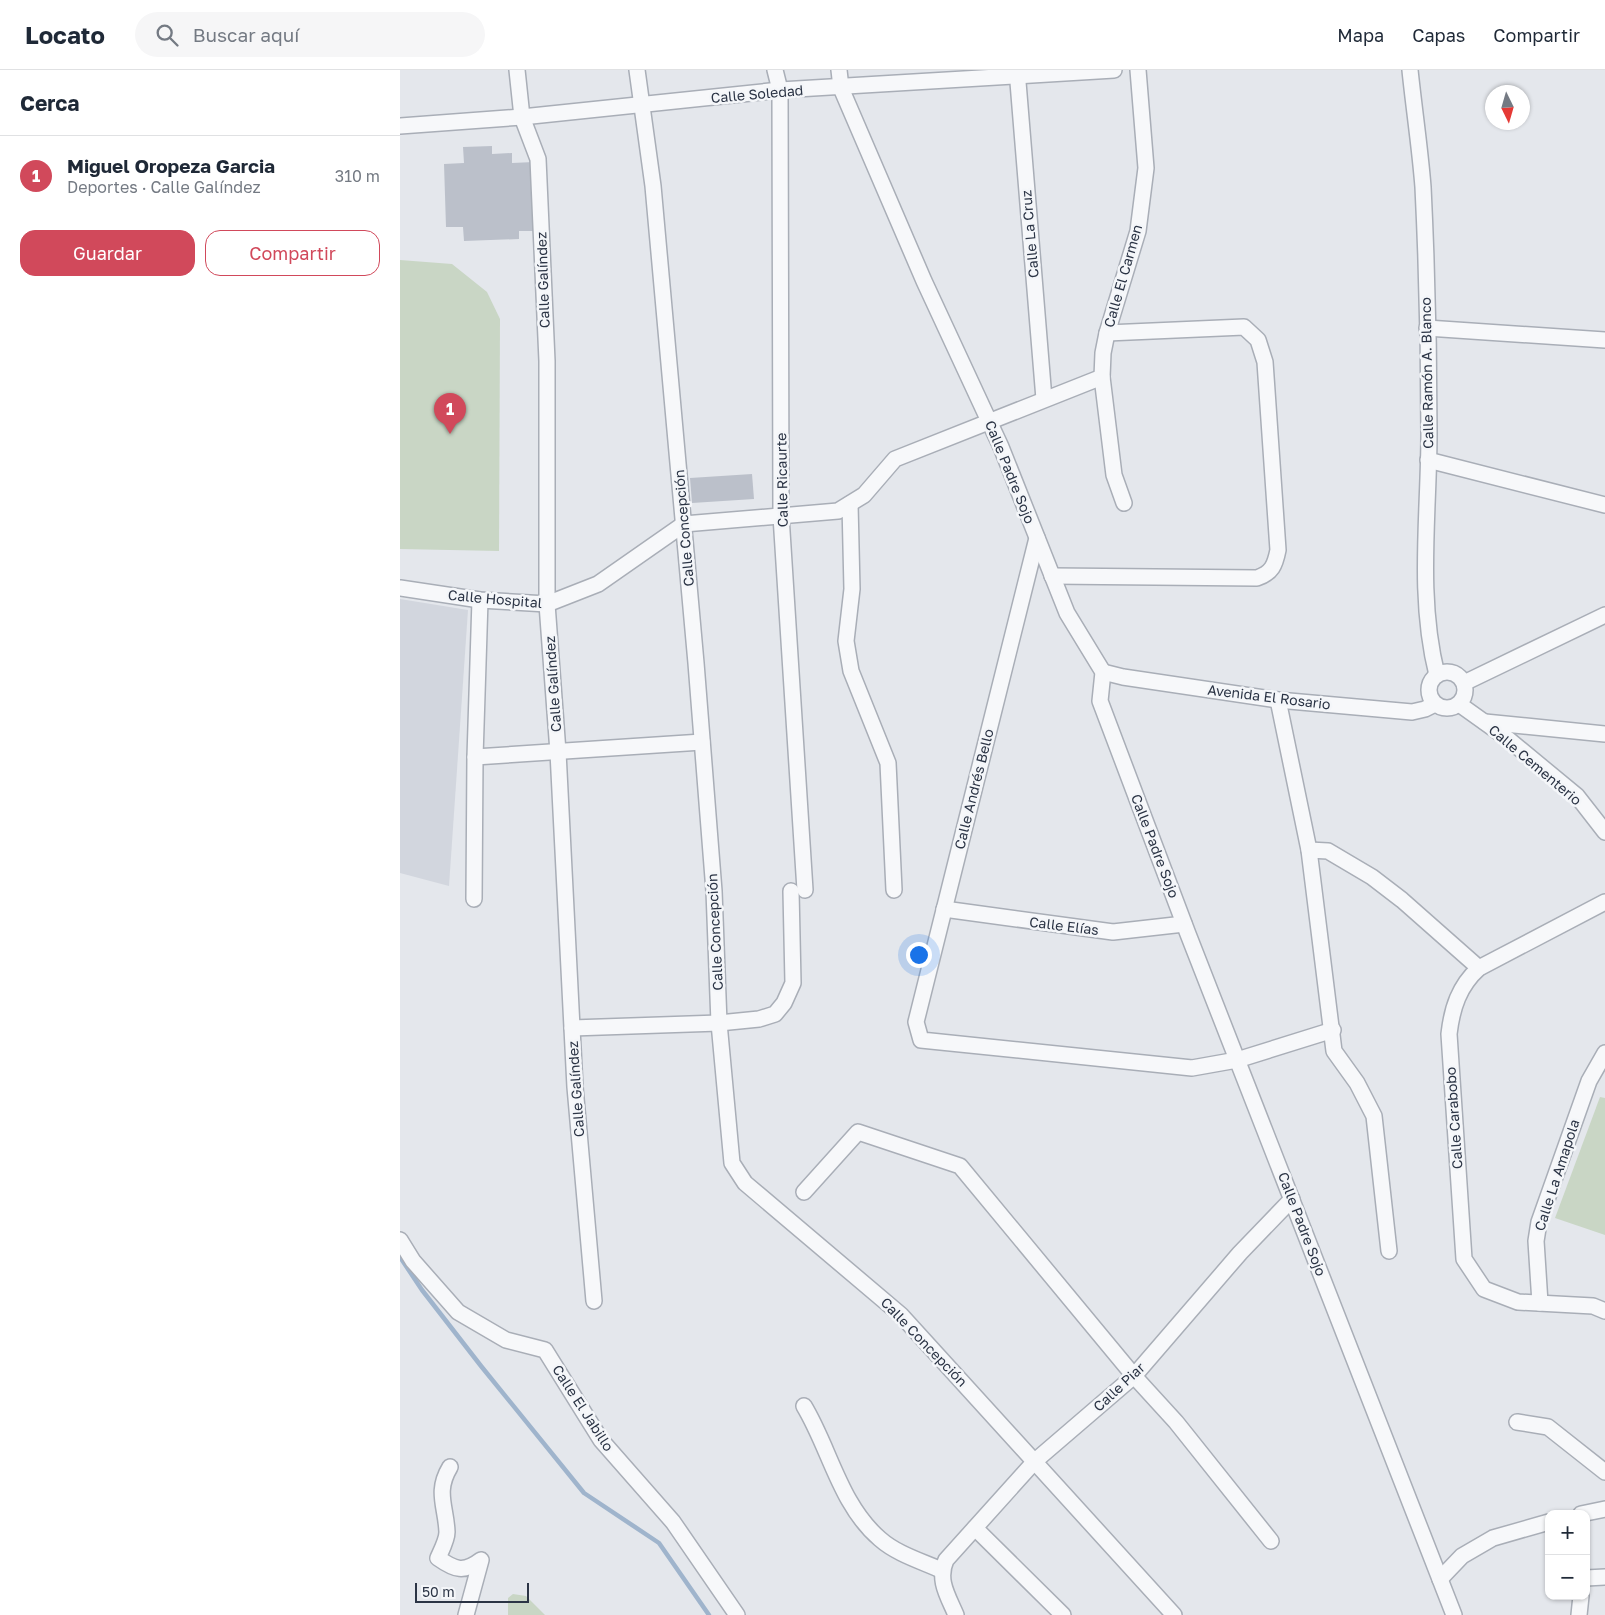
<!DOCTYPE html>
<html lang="es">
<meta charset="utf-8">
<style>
:root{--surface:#fff;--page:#f6f6f7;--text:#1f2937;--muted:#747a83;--line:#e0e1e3;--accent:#d1495b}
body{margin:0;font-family:"Golos Text",sans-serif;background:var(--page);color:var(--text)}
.controls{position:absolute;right:15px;bottom:15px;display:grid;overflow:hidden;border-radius:10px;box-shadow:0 1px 4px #0004}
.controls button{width:45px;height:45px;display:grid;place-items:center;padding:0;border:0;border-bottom:1px solid var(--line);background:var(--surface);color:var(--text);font:25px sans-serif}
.compass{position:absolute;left:1085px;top:15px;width:45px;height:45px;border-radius:50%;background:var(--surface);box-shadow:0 1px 4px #0004;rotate:175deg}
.scale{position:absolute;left:15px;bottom:12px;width:114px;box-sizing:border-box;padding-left:5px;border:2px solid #2b3445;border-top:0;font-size:14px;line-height:18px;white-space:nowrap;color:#2b3445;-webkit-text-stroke:4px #f4f6f9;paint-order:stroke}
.you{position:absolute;left:518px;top:884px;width:18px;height:18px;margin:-12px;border:4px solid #fff;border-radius:50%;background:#1a73e8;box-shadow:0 0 0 8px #1a73e833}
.badge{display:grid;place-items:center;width:32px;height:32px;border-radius:50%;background:var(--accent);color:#fff;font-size:16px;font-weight:700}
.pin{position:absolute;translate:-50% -41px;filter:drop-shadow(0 1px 2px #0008)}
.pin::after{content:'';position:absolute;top:26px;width:18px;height:15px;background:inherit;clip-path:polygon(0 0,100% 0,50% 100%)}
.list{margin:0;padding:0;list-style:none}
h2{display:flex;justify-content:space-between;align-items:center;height:65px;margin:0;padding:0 20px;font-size:21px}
h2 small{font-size:16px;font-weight:400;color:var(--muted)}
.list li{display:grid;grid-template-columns:32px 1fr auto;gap:15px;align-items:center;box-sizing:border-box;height:80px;padding:0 20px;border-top:1px solid var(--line)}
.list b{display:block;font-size:19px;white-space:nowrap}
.list p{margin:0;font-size:16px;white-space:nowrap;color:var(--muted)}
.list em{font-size:16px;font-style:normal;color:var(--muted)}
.actions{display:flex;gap:10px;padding:15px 20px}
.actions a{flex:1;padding:11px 0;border:1px solid var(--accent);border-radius:15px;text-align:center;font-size:18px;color:var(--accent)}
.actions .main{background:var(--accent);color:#fff}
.icon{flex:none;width:28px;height:28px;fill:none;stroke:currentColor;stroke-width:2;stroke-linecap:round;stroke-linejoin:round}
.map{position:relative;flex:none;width:1205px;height:1545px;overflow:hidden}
header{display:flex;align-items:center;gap:30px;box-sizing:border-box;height:70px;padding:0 25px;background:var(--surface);border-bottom:1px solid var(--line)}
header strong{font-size:24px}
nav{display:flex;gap:28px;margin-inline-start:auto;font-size:18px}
.search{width:350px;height:45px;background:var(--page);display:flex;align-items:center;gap:12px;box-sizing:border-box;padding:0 18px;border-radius:28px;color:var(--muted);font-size:19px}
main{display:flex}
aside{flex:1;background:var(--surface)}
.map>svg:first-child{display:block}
.built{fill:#d2d6de}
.green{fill:#c9d6c5}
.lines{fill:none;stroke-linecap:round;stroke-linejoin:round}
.stream{stroke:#9fb4cc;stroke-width:4.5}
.building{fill:#bbc0ca}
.minor-casing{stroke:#a9aeb7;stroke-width:18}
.minor{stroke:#f7f8fa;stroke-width:15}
.labels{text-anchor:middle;stroke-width:5;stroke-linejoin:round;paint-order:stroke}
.street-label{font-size:14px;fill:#2b3445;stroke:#f4f6f9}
</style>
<header>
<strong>Locato</strong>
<div class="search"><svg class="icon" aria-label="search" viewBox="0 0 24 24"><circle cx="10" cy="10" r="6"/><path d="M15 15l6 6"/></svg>Buscar aquí</div>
<nav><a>Mapa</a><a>Capas</a><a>Compartir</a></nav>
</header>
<main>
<aside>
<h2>Cerca<small></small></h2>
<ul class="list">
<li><span class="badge">1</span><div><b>Miguel Oropeza Garcia</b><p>Deportes · Calle Galíndez</p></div><em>310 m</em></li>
</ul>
<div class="actions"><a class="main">Guardar</a><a>Compartir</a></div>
</aside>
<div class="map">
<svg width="1205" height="1545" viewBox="0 0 1205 1545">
<rect width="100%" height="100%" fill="#e4e7ec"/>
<polygon class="built" points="0,529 68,540 49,816 0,803"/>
<g class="green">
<polygon points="0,190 52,194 87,222 100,249 99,481 0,479"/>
<polygon points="1200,1027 1205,1028 1205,1165 1155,1148"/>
<polygon points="113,1524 126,1526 145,1545 108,1545 108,1528"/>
</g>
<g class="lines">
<polyline class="stream" points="0,1187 22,1220 81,1296 184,1423 259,1473 309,1545"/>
</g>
<g class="building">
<polygon points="92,76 92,84 112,83 112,93 134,92 136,161 119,161 119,169 64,171 63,157 46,157 44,94 64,93 63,77"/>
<polygon points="352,404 354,429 292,433 290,408"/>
</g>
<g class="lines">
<defs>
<g id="minor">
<polyline points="117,0 122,47 138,89 147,291 147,534 158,682 175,1017 194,1231"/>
<polyline points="237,0 253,116 296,593 314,821 319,953 332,1093 345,1113 501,1245 774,1545"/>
<polyline points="375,0 380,20 381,446 405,820"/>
<polyline points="439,0 441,18 524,211 601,377 667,543 703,602 700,631 788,864 1054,1545"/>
<polyline points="617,0 644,329"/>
<path d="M1010 0C1014 39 1020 78 1023 117 1027 199 1029 282 1029 363 1029 444 1017 526 1037 605"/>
<polyline points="0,56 122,47 380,20 714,0"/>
<polyline points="1027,258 1205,270"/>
<polyline points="1028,390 1205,435"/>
<polyline points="724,433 714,405 702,307 703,283 707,263 738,161 746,98 738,0"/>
<polyline points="450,434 452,519 446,571 451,601 488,693 494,820"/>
<polyline points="637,468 516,952 521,970 792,998 837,990 933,960"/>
<path d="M652 506 857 508C872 503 875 495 878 480L865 292 858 270 844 257 707 263"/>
<polyline points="0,518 80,530 147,534 198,514 284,454 438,441 464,425 495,389 702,307"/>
<circle cx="1047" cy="620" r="18"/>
<polyline points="703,602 723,607 878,630 1012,642 1025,639 1035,634"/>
<polyline points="1064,613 1205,545"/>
<polyline points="878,630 909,780 934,981 957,1013 974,1046 989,1181"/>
<polyline points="1059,634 1108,669 1177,726 1205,762"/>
<polyline points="1085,652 1205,664"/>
<polyline points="75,687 302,672"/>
<polyline points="909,780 928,781 972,807 1002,830 1079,898"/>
<polyline points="74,829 75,687 80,530"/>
<path d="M1205 832 1079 898C1059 916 1052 938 1049 964L1064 1189 1084 1219 1118 1232 1193 1236 1205 1241"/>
<polyline points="544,839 713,862 784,854"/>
<polyline points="172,958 319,953 359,949 375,944 384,933 393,913 391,821"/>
<polyline points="404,1122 458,1062 560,1096 734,1306 776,1352 871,1471"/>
<polyline points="0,1170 13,1191 58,1242 106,1270 145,1280 201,1370 273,1452 337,1545"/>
<polyline points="1140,1233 1136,1171 1139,1152 1189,1011 1205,983"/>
<path d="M404 1336C430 1379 440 1435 480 1469 497 1484 521 1491 541 1500"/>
<polyline points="1117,1352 1148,1357 1205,1402"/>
<path d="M50 1397C35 1422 46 1436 47 1462 47 1470 41 1481 38 1488 55 1500 64 1503 81 1490L66 1545"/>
<polyline points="1181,1444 1205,1439"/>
<polyline points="575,1458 663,1545"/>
<polyline points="1186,1508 1205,1507"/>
<polyline points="1040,1509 1062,1486 1093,1468 1149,1452"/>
<path d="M556 1545C548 1526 537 1510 546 1490L635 1391 734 1306 840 1183 892 1129"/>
<polyline points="1179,1545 1181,1526"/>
</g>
</defs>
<use href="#minor" class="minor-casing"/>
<use href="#minor" class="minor"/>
</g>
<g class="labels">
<g class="street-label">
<text transform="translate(357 24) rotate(-5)" y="5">Calle Soledad</text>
<text transform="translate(630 164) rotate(-95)" y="5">Calle La Cruz</text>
<text transform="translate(723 206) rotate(-74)" y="5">Calle El Carmen</text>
<text transform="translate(143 210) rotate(-92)" y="5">Calle Galíndez</text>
<text transform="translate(1027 303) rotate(-91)" y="5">Calle Ramón A. Blanco</text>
<text transform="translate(610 402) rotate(68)" y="5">Calle Padre Sojo</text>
<text transform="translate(382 410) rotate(-91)" y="5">Calle Ricaurte</text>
<text transform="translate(284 458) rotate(-95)" y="5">Calle Concepción</text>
<text transform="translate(95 529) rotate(5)" y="5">Calle Hospital</text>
<text transform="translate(153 614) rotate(-94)" y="5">Calle Galíndez</text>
<text transform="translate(869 627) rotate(7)" y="5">Avenida El Rosario</text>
<text transform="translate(1135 695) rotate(40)" y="5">Calle Cementerio</text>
<text transform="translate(574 719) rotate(-76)" y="5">Calle Andrés Bello</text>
<text transform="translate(755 776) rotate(69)" y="5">Calle Padre Sojo</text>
<text transform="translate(664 856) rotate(7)" y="5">Calle Elías</text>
<text transform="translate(315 862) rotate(-93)" y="5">Calle Concepción</text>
<text transform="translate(176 1019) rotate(-94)" y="5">Calle Galíndez</text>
<text transform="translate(1054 1048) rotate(-94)" y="5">Calle Carabobo</text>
<text transform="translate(1157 1105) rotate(-72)" y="5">Calle La Amapola</text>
<text transform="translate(902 1154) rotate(69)" y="5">Calle Padre Sojo</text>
<text transform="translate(524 1272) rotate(46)" y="5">Calle Concepción</text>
<text transform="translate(719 1317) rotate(-43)" y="5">Calle Piar</text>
<text transform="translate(183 1338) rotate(57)" y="5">Calle El Jabillo</text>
</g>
</g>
</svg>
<div class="controls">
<button>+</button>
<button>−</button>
</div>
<svg class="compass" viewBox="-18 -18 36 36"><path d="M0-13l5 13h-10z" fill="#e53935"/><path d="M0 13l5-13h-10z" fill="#747a83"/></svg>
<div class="scale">50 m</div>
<div class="you"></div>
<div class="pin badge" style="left:50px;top:364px">1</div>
</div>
</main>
